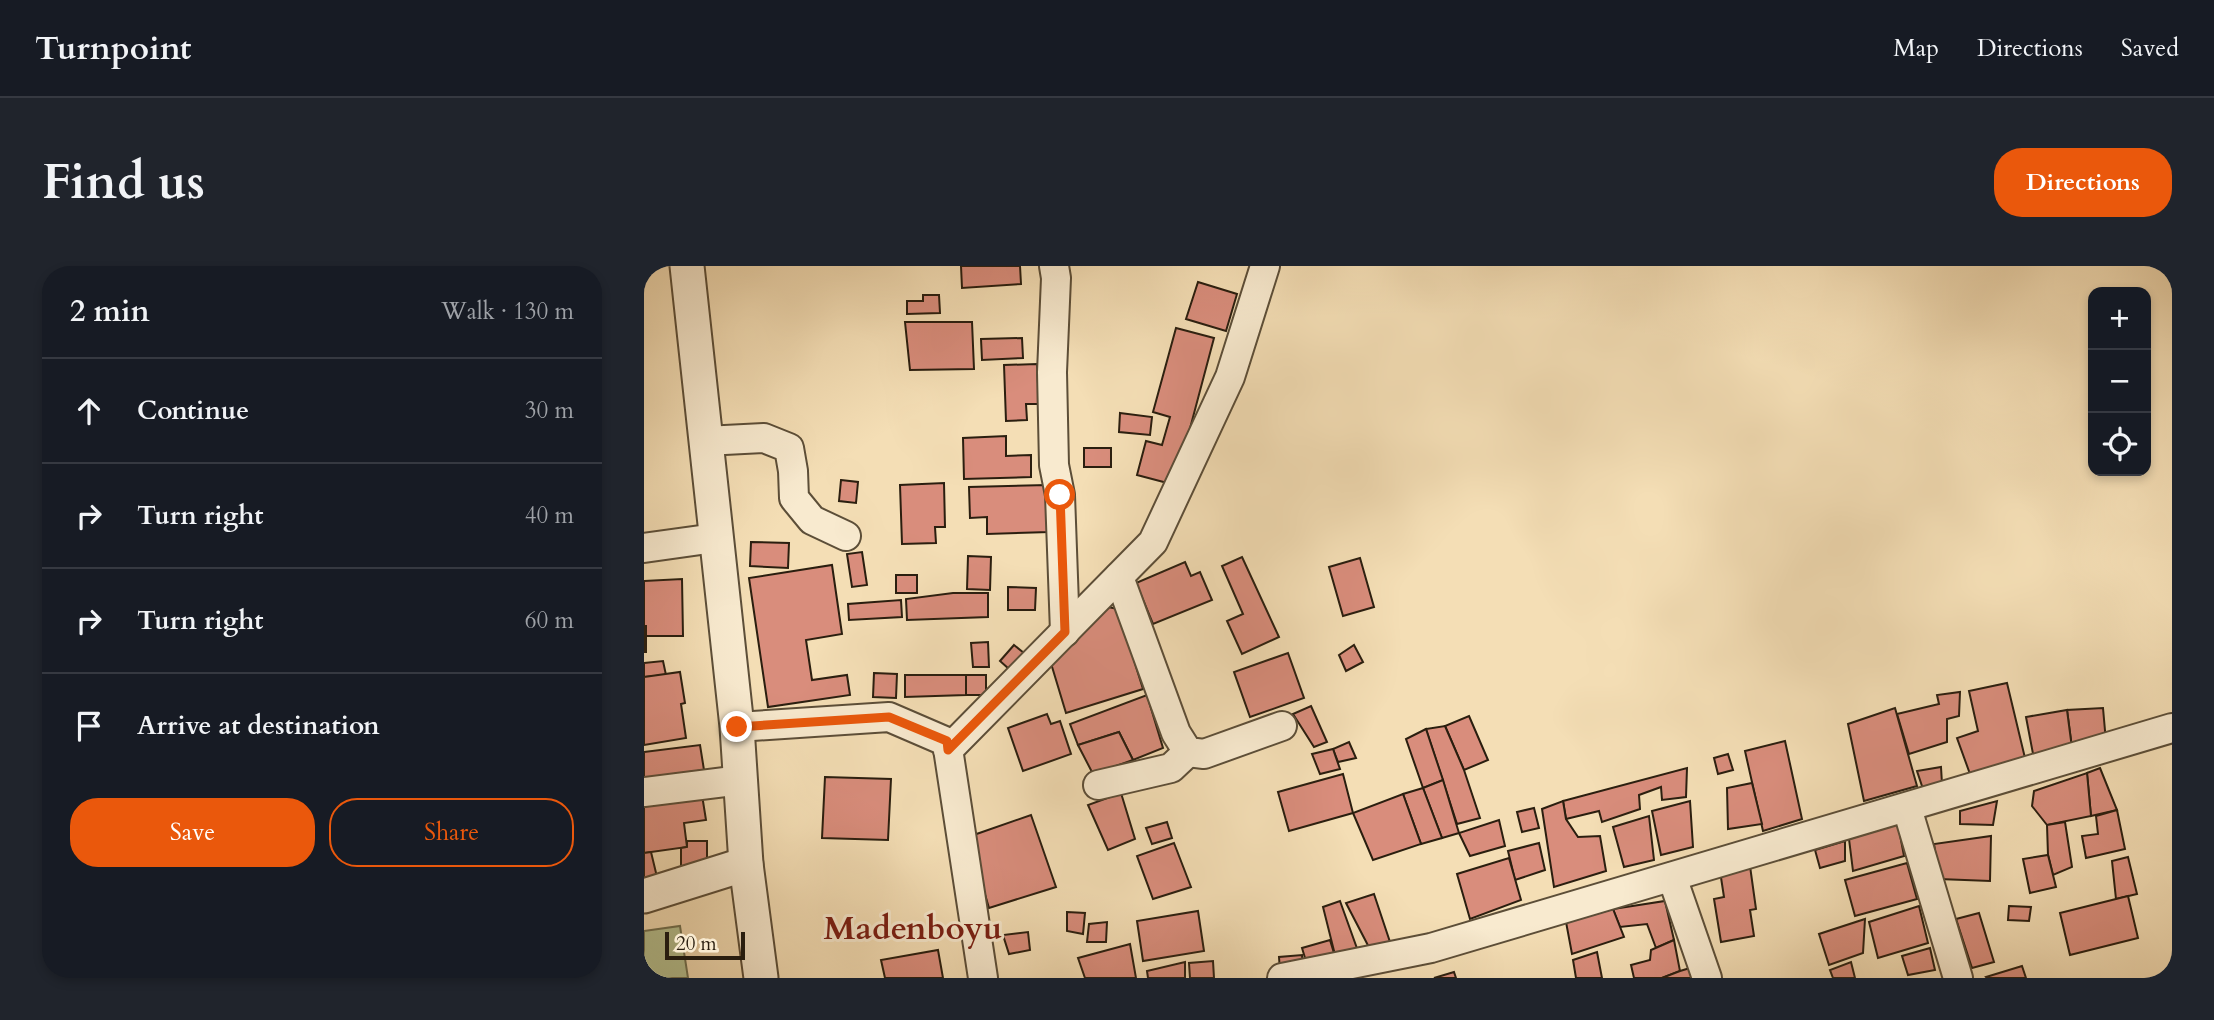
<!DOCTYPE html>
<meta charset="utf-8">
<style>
:root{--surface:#171b24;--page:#20242c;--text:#f1f3f6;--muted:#9ea1a6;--line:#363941;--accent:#ea580c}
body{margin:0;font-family:Cardo,serif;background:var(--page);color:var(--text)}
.controls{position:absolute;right:21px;top:21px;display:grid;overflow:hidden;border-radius:14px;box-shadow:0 4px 10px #0003}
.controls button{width:63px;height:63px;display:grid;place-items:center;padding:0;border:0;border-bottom:2px solid var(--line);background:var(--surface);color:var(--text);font:35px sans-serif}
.scale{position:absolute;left:21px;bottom:18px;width:80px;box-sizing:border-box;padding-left:7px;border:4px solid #2a1e0f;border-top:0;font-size:19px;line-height:24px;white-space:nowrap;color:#2a1e0f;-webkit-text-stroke:5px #f8eacf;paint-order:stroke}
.stop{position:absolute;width:21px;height:21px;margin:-16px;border:5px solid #ea580c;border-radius:50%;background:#fff}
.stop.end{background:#ea580c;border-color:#fff;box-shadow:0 2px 7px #0008}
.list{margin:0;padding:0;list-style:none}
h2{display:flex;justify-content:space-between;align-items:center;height:91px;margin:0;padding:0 28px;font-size:30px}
h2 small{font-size:23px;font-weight:400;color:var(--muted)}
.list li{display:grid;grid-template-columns:46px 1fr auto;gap:21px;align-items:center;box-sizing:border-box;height:105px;padding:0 28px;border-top:2px solid var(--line)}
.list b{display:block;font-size:26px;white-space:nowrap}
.list em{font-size:23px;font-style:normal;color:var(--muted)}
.actions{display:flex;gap:14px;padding:21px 28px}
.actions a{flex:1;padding:16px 0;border:2px solid var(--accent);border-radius:28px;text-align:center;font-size:24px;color:var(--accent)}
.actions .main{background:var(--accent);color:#fff}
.icon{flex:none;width:38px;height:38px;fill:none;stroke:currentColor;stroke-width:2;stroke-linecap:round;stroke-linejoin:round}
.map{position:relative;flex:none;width:1528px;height:712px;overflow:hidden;border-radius:28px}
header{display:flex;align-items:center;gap:42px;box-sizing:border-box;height:98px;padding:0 35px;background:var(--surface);border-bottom:2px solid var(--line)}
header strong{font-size:33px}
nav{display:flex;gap:38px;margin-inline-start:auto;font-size:24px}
.intro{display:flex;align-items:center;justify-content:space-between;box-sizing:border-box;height:168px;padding:0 42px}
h1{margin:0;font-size:49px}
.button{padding:18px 32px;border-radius:28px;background:var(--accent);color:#fff;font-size:24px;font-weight:700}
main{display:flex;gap:42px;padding:0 42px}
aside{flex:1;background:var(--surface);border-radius:28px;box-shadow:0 4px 10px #0003}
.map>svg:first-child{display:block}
.green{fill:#b5c292;stroke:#707050;stroke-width:2}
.building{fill:#d98d7c;stroke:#2a1e0f;stroke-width:2}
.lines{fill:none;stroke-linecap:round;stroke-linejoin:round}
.minor-casing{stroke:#5c4e38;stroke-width:32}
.tertiary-casing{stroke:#5c4e38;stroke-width:37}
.minor{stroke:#f8eacf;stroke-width:28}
.tertiary{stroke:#f8eacf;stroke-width:33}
.route{stroke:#ea580c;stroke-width:9}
.labels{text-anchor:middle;stroke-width:6;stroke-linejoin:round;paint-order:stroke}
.quarter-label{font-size:33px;font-weight:bold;fill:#7a1f14;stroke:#f8eacf}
</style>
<header>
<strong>Turnpoint</strong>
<nav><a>Map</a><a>Directions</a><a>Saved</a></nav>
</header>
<div class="intro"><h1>Find us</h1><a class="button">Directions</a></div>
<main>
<aside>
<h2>2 min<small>Walk · 130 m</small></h2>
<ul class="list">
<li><svg class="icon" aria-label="ahead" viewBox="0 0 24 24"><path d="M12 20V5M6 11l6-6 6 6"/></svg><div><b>Continue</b></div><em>30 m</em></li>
<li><svg class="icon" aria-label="right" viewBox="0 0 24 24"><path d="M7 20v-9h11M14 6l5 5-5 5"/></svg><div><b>Turn right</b></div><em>40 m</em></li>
<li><svg class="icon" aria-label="right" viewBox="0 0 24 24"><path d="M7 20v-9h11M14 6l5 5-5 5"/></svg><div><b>Turn right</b></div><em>60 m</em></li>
<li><svg class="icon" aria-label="arrive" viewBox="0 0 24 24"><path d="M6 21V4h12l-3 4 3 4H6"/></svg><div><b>Arrive at destination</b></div></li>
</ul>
<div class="actions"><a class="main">Save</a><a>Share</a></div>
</aside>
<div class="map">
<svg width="1528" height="712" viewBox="0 0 1528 712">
<rect width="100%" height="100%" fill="#f4deb5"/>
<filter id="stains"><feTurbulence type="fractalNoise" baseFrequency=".00286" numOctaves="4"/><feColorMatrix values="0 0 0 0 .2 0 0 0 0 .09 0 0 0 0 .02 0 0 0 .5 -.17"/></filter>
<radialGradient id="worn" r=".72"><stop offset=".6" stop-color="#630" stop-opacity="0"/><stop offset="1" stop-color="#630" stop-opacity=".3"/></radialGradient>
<polygon class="green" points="36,660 44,712 0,712 0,665"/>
<g class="building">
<polygon points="317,0 376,0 377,18 318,22"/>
<polygon points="554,16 593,28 582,65 542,53"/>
<polygon points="279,29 295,29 296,47 263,48 263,35 279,35"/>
<polygon points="261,56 328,56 330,103 266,104"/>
<polygon points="532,62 570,72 531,219 493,209 502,175 518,179 526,151 509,146"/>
<polygon points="378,72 379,92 338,94 337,73"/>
<polygon points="393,98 395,138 382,138 383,154 362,155 360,99"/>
<polygon points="476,147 508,151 506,169 475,166"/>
<polygon points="362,170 362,190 387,189 387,211 320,213 319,172"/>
<rect x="440" y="182" width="27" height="19"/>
<polygon points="197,214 214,216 212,237 195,235"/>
<polygon points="300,217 301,261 291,261 292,277 258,278 256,219"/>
<polygon points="403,219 405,266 343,268 343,251 326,252 325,221"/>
<polygon points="107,276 145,277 144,302 106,300"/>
<polygon points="218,286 223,319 208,321 203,288"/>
<polygon points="324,290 347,291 346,324 323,323"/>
<polygon points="598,291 635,371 598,388 583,355 599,348 578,300"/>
<polygon points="716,292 730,341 699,350 685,301"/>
<polygon points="541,296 547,310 556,306 568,334 509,358 492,317"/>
<polygon points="188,299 198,368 162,374 168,414 203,409 206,429 124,441 105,312"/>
<rect x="252" y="309" width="21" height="18"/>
<polygon points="38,313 39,370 2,370 2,360 0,360 0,315"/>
<polygon points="364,321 392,322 391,344 364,344"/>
<polygon points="309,327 344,327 344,351 263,354 262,333"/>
<polygon points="257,334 258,351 205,354 204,338"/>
<polygon points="459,340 474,343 499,423 422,447 406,394"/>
<rect x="0" y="360" width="2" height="26"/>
<polygon points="344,376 345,401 329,401 327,377"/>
<polygon points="370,379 380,387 365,403 356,395"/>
<polygon points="710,379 719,396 702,405 695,389"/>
<polygon points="644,387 660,432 606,451 590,406"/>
<polygon points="19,395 22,409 0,411 0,397"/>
<polygon points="36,406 41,437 37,438 42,472 0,479 0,411"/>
<polygon points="230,407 253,408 252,432 229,431"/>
<polygon points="261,409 322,409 322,429 261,431"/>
<rect x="322" y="409" width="20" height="20"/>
<polygon points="1363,417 1381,492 1326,508 1313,472 1334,465 1325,425"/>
<polygon points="1316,426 1315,450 1303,453 1303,476 1265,488 1253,448 1295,438 1293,429"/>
<polygon points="503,429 519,482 489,494 475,466 434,479 426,458"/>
<polygon points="667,440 683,476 670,481 649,448"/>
<polygon points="1251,442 1273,520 1220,535 1204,458"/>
<polygon points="1459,442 1462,476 1428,482 1423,444"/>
<polygon points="1423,444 1428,482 1390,493 1382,451"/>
<polygon points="403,448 407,458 416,455 427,488 379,505 364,462"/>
<polygon points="825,450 844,494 820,504 801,460"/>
<polygon points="801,460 820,504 836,552 813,558 782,463"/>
<polygon points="782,463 799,514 779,522 762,473"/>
<polygon points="475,466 489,494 449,508 434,479"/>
<polygon points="1141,475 1158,553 1119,565 1101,485"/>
<polygon points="705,476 712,492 694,496 689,483"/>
<polygon points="56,479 60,504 0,512 0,486"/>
<polygon points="689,483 696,503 676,508 668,488"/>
<polygon points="1084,488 1089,504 1074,508 1070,492"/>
<polygon points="1297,501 1298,518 1279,523 1273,505"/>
<polygon points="1043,502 1042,531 1018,534 1017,521 995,529 996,543 958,556 955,545 922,553 919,535"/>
<polygon points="1456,502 1473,544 1447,550 1443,507"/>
<polygon points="1443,507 1447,550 1403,559 1388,540 1390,525"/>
<polygon points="699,508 709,547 645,565 634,526"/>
<polygon points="181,511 247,513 244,574 178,572"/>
<polygon points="799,514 815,567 798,572 779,522"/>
<polygon points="1108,517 1118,558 1084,563 1083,522"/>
<polygon points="779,522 798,572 777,578 759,528"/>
<polygon points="477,527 491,573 464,584 444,539"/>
<polygon points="759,528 777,578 729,594 709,547"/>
<polygon points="58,529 62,554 40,557 43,581 0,587 0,536"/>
<polygon points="919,535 922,553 934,571 956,570 962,605 910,621 898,543"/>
<polygon points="1046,535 1049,581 1017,589 1008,545"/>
<polygon points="1353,535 1349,559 1316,558 1316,545"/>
<polygon points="890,542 895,562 878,566 873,546"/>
<polygon points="1473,544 1481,583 1442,592 1438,570 1454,568 1452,550"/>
<polygon points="387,549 412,621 345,642 324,571"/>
<polygon points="1005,550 1010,594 980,601 969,561"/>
<polygon points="855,554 861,580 826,590 815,567"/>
<polygon points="523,556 528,572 508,578 502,562"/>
<polygon points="1421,556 1428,601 1409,609 1404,589 1403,559"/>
<polygon points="1254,558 1260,590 1209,605 1205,573"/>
<polygon points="1347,570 1346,615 1295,613 1290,578"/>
<polygon points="43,575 63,575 63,598 37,604 37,582 43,581"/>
<polygon points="1201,575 1201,595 1176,602 1171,584"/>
<polygon points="530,577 547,621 509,633 493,590"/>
<polygon points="895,577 901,604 871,614 864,585"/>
<polygon points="7,586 13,611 0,617 0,587"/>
<polygon points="1404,589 1412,621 1386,627 1379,593"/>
<polygon points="1484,591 1493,628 1472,633 1468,595"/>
<polygon points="865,592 877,634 826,653 813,608"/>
<polygon points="1263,597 1273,633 1211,650 1201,614"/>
<polygon points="1106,600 1112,643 1106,644 1110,670 1077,676 1070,633 1080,631 1076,605"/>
<polygon points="730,628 749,685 729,689 702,637"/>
<polygon points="1484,630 1494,672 1426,689 1416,647"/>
<polygon points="696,635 715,688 693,697 679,641"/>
<polygon points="1021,635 1030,674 1012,682 1003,658 976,661 969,643"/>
<polygon points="1275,640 1284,677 1234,692 1225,656"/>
<polygon points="1365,640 1387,641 1385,655 1364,654"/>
<polygon points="969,643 980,671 928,688 922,656"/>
<polygon points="554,645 560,685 499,695 493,655"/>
<polygon points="423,646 441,647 439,668 423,665"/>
<polygon points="1335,647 1350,696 1328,702 1312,653"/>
<polygon points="1221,653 1219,687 1185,699 1175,668"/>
<polygon points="463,656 462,676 443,676 445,658"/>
<polygon points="384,666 386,684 365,688 359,669"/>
<polygon points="686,674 693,697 665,705 658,682"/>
<polygon points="1030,674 1036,705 1018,712 990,712 987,699 1006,694 1007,684"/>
<polygon points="486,678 492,712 441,712 434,692"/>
<polygon points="1286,682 1291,704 1264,709 1258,690"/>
<polygon points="294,684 299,712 241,712 237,694"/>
<polygon points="953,686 958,712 932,712 929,694"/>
<polygon points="658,689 659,704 636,705 635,691"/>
<polygon points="569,695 570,712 546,712 545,697"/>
<polygon points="541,696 541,712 504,712 503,705"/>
<polygon points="1207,696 1211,712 1189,712 1186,704"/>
<polygon points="1378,700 1382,712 1343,712 1342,711"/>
<polygon points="1046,702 1049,712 1018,712 1036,705"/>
<polygon points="810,706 812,712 790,712"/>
</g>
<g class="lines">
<defs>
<g id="minor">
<polyline points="410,0 412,12 408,106 410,199 416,229 421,366"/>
<polyline points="61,175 120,172 145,182 149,205 150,232 168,254 202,270"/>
<polyline points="0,282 71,272"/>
<polyline points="475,311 532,467 544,486 560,488 638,460"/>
<polyline points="93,461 245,451 303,476 339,712"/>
<polyline points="304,484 509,276 586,111 621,0"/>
<polyline points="454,519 527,502 544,486"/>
<polyline points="0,526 97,514"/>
<polyline points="1263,542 1314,712"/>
<polyline points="1028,611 1063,712"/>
<polyline points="638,712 787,682 1528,462"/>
</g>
<g id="tertiary">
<polyline points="43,0 93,461 102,598 117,712"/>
<polyline points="0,630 102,598"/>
</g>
</defs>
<use href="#minor" class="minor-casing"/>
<use href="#tertiary" class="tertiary-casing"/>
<use href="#minor" class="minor"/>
<use href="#tertiary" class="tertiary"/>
</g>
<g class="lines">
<polyline class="route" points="93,461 245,451 303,475 304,484 421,366 416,229"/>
</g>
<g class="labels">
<g class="quarter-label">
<text x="269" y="673">Madenboyu</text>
</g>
</g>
<rect width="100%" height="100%" filter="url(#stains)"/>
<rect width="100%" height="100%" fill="url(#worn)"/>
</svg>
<div class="controls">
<button>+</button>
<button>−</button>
<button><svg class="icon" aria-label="locate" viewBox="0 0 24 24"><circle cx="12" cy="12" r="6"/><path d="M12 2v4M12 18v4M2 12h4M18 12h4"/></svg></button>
</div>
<div class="scale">20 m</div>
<div class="stop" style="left:416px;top:229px"></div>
<div class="stop end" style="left:93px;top:461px"></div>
</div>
</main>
